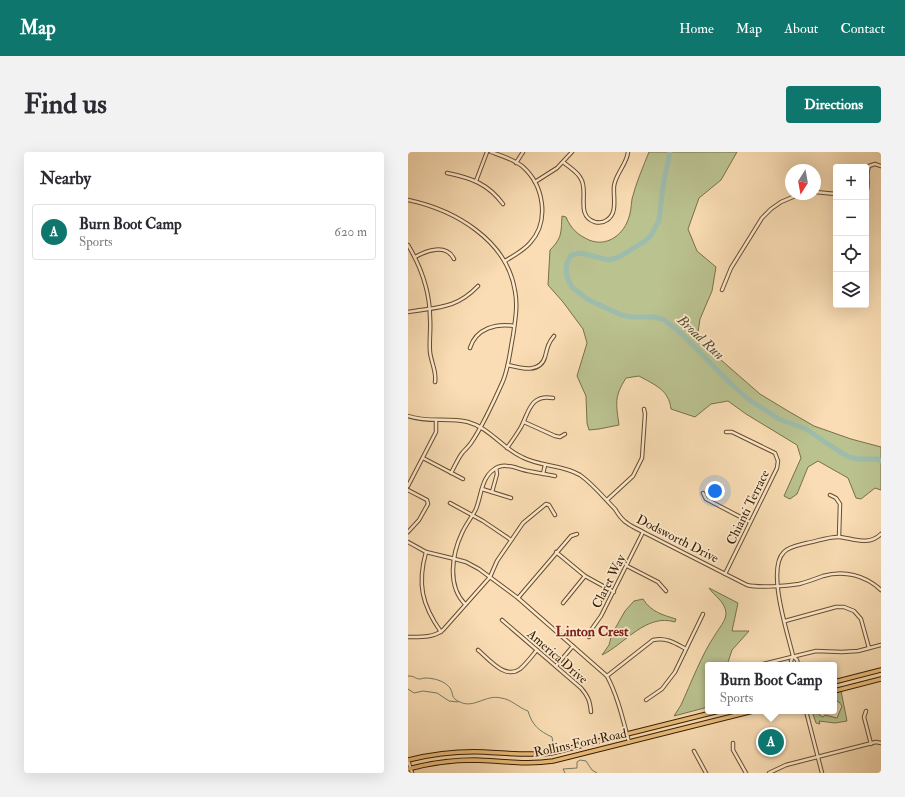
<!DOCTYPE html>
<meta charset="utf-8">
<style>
:root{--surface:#fff;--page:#f2f2f3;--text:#2b2b33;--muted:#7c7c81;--line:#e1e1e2;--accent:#0f766e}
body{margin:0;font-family:"IM FELL Double Pica",serif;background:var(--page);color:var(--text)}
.controls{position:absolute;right:12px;top:12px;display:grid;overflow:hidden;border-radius:4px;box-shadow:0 4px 16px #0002}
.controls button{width:36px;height:36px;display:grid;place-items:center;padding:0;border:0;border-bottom:1px solid var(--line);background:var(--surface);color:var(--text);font:20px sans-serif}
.compass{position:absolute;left:377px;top:12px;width:36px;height:36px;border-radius:50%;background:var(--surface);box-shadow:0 4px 16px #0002;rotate:191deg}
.you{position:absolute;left:307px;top:339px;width:14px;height:14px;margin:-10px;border:3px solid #fff;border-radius:50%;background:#1a73e8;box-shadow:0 0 0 6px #1a73e833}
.badge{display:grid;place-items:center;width:26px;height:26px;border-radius:50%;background:var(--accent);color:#fff;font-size:13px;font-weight:700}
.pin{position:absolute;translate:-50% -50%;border:2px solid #fff;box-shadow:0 1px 4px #0006}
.popup{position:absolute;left:297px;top:510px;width:132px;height:52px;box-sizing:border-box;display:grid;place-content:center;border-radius:4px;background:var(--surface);filter:drop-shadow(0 1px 3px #0005);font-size:13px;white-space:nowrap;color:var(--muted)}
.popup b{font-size:15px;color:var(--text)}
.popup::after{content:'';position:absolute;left:50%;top:100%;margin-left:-8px;border:8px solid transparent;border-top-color:var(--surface)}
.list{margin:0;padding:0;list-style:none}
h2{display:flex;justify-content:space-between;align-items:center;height:52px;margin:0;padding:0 16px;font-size:17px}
h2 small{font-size:13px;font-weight:400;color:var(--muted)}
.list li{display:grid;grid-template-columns:26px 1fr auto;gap:12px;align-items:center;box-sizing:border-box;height:56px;margin:0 8px 8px;padding:0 8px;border:1px solid var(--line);border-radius:4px}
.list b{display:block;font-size:15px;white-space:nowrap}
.list p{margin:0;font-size:13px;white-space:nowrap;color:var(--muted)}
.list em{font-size:13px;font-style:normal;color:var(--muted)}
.icon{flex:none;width:22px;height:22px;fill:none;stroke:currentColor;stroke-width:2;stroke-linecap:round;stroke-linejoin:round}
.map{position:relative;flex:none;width:473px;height:621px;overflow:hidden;border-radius:4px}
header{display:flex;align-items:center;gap:24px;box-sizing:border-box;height:56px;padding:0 20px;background:var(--accent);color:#fff}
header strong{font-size:19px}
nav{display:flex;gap:22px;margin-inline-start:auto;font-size:14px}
.intro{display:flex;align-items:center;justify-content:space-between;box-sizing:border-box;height:96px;padding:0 24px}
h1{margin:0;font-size:28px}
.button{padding:10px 18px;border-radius:4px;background:var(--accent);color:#fff;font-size:14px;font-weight:700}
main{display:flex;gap:24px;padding:0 24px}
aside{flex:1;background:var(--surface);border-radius:4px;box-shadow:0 4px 16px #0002}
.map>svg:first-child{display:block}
.green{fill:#bac290;stroke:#787048}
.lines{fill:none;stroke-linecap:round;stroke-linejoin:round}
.stream{stroke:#757c67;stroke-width:1}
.river{stroke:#9ebcac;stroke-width:5}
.minor-casing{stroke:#684d2d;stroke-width:4.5}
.major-casing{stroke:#371d00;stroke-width:5.5}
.minor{stroke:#fce9ce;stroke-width:2.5}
.major{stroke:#edbe7a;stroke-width:3.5}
.labels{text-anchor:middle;stroke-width:3.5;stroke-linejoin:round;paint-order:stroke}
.street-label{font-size:13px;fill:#371d00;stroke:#fce9ce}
.water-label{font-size:14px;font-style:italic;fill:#564d34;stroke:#fce9ce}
.neighbourhood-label{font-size:14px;font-weight:bold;fill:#7a1f14;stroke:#fce9ce}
</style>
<header>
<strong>Map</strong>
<nav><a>Home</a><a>Map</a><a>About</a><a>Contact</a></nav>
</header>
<div class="intro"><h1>Find us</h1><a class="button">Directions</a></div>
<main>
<aside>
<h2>Nearby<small></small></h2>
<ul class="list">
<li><span class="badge">A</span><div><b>Burn Boot Camp</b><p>Sports</p></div><em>620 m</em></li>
</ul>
</aside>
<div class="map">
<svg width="473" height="621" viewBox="0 0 473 621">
<rect width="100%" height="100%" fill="#faddb4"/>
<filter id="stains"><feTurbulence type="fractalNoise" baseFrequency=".005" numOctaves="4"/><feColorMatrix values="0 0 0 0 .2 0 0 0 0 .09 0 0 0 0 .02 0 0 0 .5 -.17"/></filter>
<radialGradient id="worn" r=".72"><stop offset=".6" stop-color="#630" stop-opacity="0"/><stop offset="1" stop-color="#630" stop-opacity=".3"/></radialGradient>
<g class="green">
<path d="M241 0H329L313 28 291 46 280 77 289 99 308 115 304 139 292 167 289 187 352 242 380 259 406 274 443 287 473 295V338L467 336 453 347 448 346 440 326 410 309 400 315 389 342 382 347 376 344 393 306 389 293 338 262 320 249 303 252 287 265 263 257C261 238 247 233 231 224L218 226C206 245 208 251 211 273L191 277 181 278 179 271 178 244 169 224 179 191 175 177 155 150 140 133 142 98C154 86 153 81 154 64L158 65C163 77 170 83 181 88 198 95 214 84 220 68 223 61 223 54 224 47 228 31 235 15 241 0Z"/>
<path d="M301 436 330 451 324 479H341L324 498 319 513H300V555L266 564 273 553C283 531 294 502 307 483 311 476 318 469 318 461 317 449 306 444 301 436Z"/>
<path d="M235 447C243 460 255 463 268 467L267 470C238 461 217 492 194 503L201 493 204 482 217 459 226 449Z"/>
<polygon points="433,539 439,569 427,571 411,569 412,572 408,571 404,559 412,559 411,563 415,565 417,563 429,566 434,554 431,550 426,548 426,541"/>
</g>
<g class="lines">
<g class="stream">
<path d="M0 524C7 524 6 526 11 527 13 527 16 526 17 526 26 526 37 529 42 536 46 542 42 546 52 550 66 557 78 542 93 546 103 547 111 556 120 559 124 573 131 579 144 585L145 591 148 594"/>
<polyline points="0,537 6,541 15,539 29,541 41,549 50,550"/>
<polyline points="157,621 155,617 169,616 169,610 172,608 178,609 184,618 189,621"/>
</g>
<polyline class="river" points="262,0 255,34 251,68 244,82 237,89 221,99 211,105 201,108 173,101 163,103 158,114 159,125 164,135 179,147 213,163 224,165 245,165 255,167 275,183 322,231 340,247 371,267 398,277 429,298 441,305 450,307 469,307 473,309"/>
<defs>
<g id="minor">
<path d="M83 0C94 4 105 7 114 14 136 33 142 69 122 91 115 99 105 104 97 109"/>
<path d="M155 10C161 15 170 20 173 27 181 40 167 64 187 70 191 71 195 71 199 68 210 61 205 45 206 34 208 21 219 12 220 0"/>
<polyline points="108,11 115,0"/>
<path d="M39 21C64 26 80 32 95 52"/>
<polyline points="68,29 79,0"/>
<polyline points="127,30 149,16 164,0"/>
<polyline points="407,40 428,42"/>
<path d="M458 41C462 32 457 23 461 14L467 12 473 14"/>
<path d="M0 48C47 58 99 88 107 139 110 154 107 169 105 184 102 199 101 214 95 229 87 247 74 275 63 291 61 294 58 297 55 300 50 306 47 314 43 321"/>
<path d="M0 93C13 115 22 141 22 166 23 177 21 188 22 200 23 210 29 220 27 230"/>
<path d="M7 105C18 99 38 91 46 107"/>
<polyline points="314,138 323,116 354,66 363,57 373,50 392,42"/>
<path d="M0 160C30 155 48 157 70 134"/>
<path d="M62 196C68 176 89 171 106 174"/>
<path d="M100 213C112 216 132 222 137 205 139 197 140 191 146 184"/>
<path d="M0 264C20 271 40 265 60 270 82 276 94 296 114 305 132 315 154 312 172 323 185 332 196 346 207 357 210 362 214 368 219 371 224 375 230 377 235 380L339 433C351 436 379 434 391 432 399 430 407 427 415 424 436 418 457 423 473 438"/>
<polyline points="116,270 147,284 152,285 157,282"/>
<path d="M99 296C104 289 109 282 113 275 121 260 122 242 145 246"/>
<polyline points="15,306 55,327"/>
<polyline points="135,322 137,313"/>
<polyline points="0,334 28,280 28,268"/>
<polyline points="74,337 103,346"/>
<polyline points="0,338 19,348 20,352 11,368 0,380"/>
<polyline points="84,340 89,322 88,316"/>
<polyline points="295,341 298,347 342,370"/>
<polyline points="422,343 428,346 432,352 431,385"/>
<polyline points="199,348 225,324 234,306 237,262 236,257"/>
<polyline points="42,351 75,369 103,388"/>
<path d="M0 390 18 400 47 407 58 410 71 417 110 446 199 524C210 545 215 568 221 590"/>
<path d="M18 400C9 432 14 453 33 480"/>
<polyline points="148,400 177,424 206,440"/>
<polyline points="219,414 250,430 258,439"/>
<polyline points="317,422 369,316 370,309 367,301 324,280 318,280"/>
<polyline points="110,446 163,384 169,382"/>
<polyline points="155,451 177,424"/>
<path d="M57 452C39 434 44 402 54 381 58 372 64 365 68 357 74 342 73 323 90 315 93 314 96 313 99 314 106 314 113 318 120 319 129 321 138 322 147 324"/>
<path d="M94 468 173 536C180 544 182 549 183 560"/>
<polyline points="377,469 428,455 436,455 446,459 453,467 461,496"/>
<path d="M0 485C12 485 25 486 35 478L82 425 89 409 115 371 138 352 141 353 147 363"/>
<polyline points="181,485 183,478 193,464 235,380"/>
<path d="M70 498C81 507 97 528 112 517 118 512 124 504 129 498"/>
<polyline points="351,513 408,499 434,500 450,499 473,493"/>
<polyline points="384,513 383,509 385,504"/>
<path d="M390 513 389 508 385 504C380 482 358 417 376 400 382 394 392 393 399 391 410 389 422 384 432 385 447 387 461 394 473 382"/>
<polyline points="148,514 165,494"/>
<path d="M199 524 245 488C258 485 267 491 278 497"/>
<polyline points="238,548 254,537 267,520 295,462"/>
<polyline points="398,559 414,621"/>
<polyline points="458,559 456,565 463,592"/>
<polyline points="325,591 325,598 338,621"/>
<polyline points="286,599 298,621"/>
<polyline points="0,608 4,621"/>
<polyline points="361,621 378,613 468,590 473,591"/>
</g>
<g id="major">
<polyline points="426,530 473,518"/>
<polyline points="426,539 473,527"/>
<path d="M0 608C25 602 50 599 76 600 99 601 121 604 143 601L311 559"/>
<path d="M0 617C22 611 45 608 67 608 94 609 119 613 145 609L345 559"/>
</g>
</defs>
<use href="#minor" class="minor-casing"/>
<use href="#major" class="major-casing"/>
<use href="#minor" class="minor"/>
<use href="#major" class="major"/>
</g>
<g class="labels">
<g class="street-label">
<text transform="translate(339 355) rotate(-64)" y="5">Chianti Terrace</text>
<text transform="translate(270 386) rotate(27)" y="5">Dodsworth Drive</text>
<text transform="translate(200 429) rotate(-63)" y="5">Claret Way</text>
<text transform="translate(150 504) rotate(41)" y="5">America Drive</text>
<text transform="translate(172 590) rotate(-12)" y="5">Rollins Ford Road</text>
</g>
<g class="water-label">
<text transform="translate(293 185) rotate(43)" y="5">Broad Run</text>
</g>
<g class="neighbourhood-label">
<text x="184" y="484">Linton Crest</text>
</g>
</g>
<rect width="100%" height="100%" filter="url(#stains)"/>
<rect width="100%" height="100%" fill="url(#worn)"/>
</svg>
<div class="controls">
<button>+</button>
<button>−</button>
<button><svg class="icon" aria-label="locate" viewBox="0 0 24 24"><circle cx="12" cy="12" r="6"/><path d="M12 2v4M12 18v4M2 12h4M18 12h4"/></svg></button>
<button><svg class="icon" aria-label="layers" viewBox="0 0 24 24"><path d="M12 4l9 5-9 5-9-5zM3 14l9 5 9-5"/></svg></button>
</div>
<svg class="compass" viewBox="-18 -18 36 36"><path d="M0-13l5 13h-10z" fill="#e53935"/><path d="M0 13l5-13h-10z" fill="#7c7c81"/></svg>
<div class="you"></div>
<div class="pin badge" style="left:363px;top:590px">A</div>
<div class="popup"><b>Burn Boot Camp</b>Sports</div>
</div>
</main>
